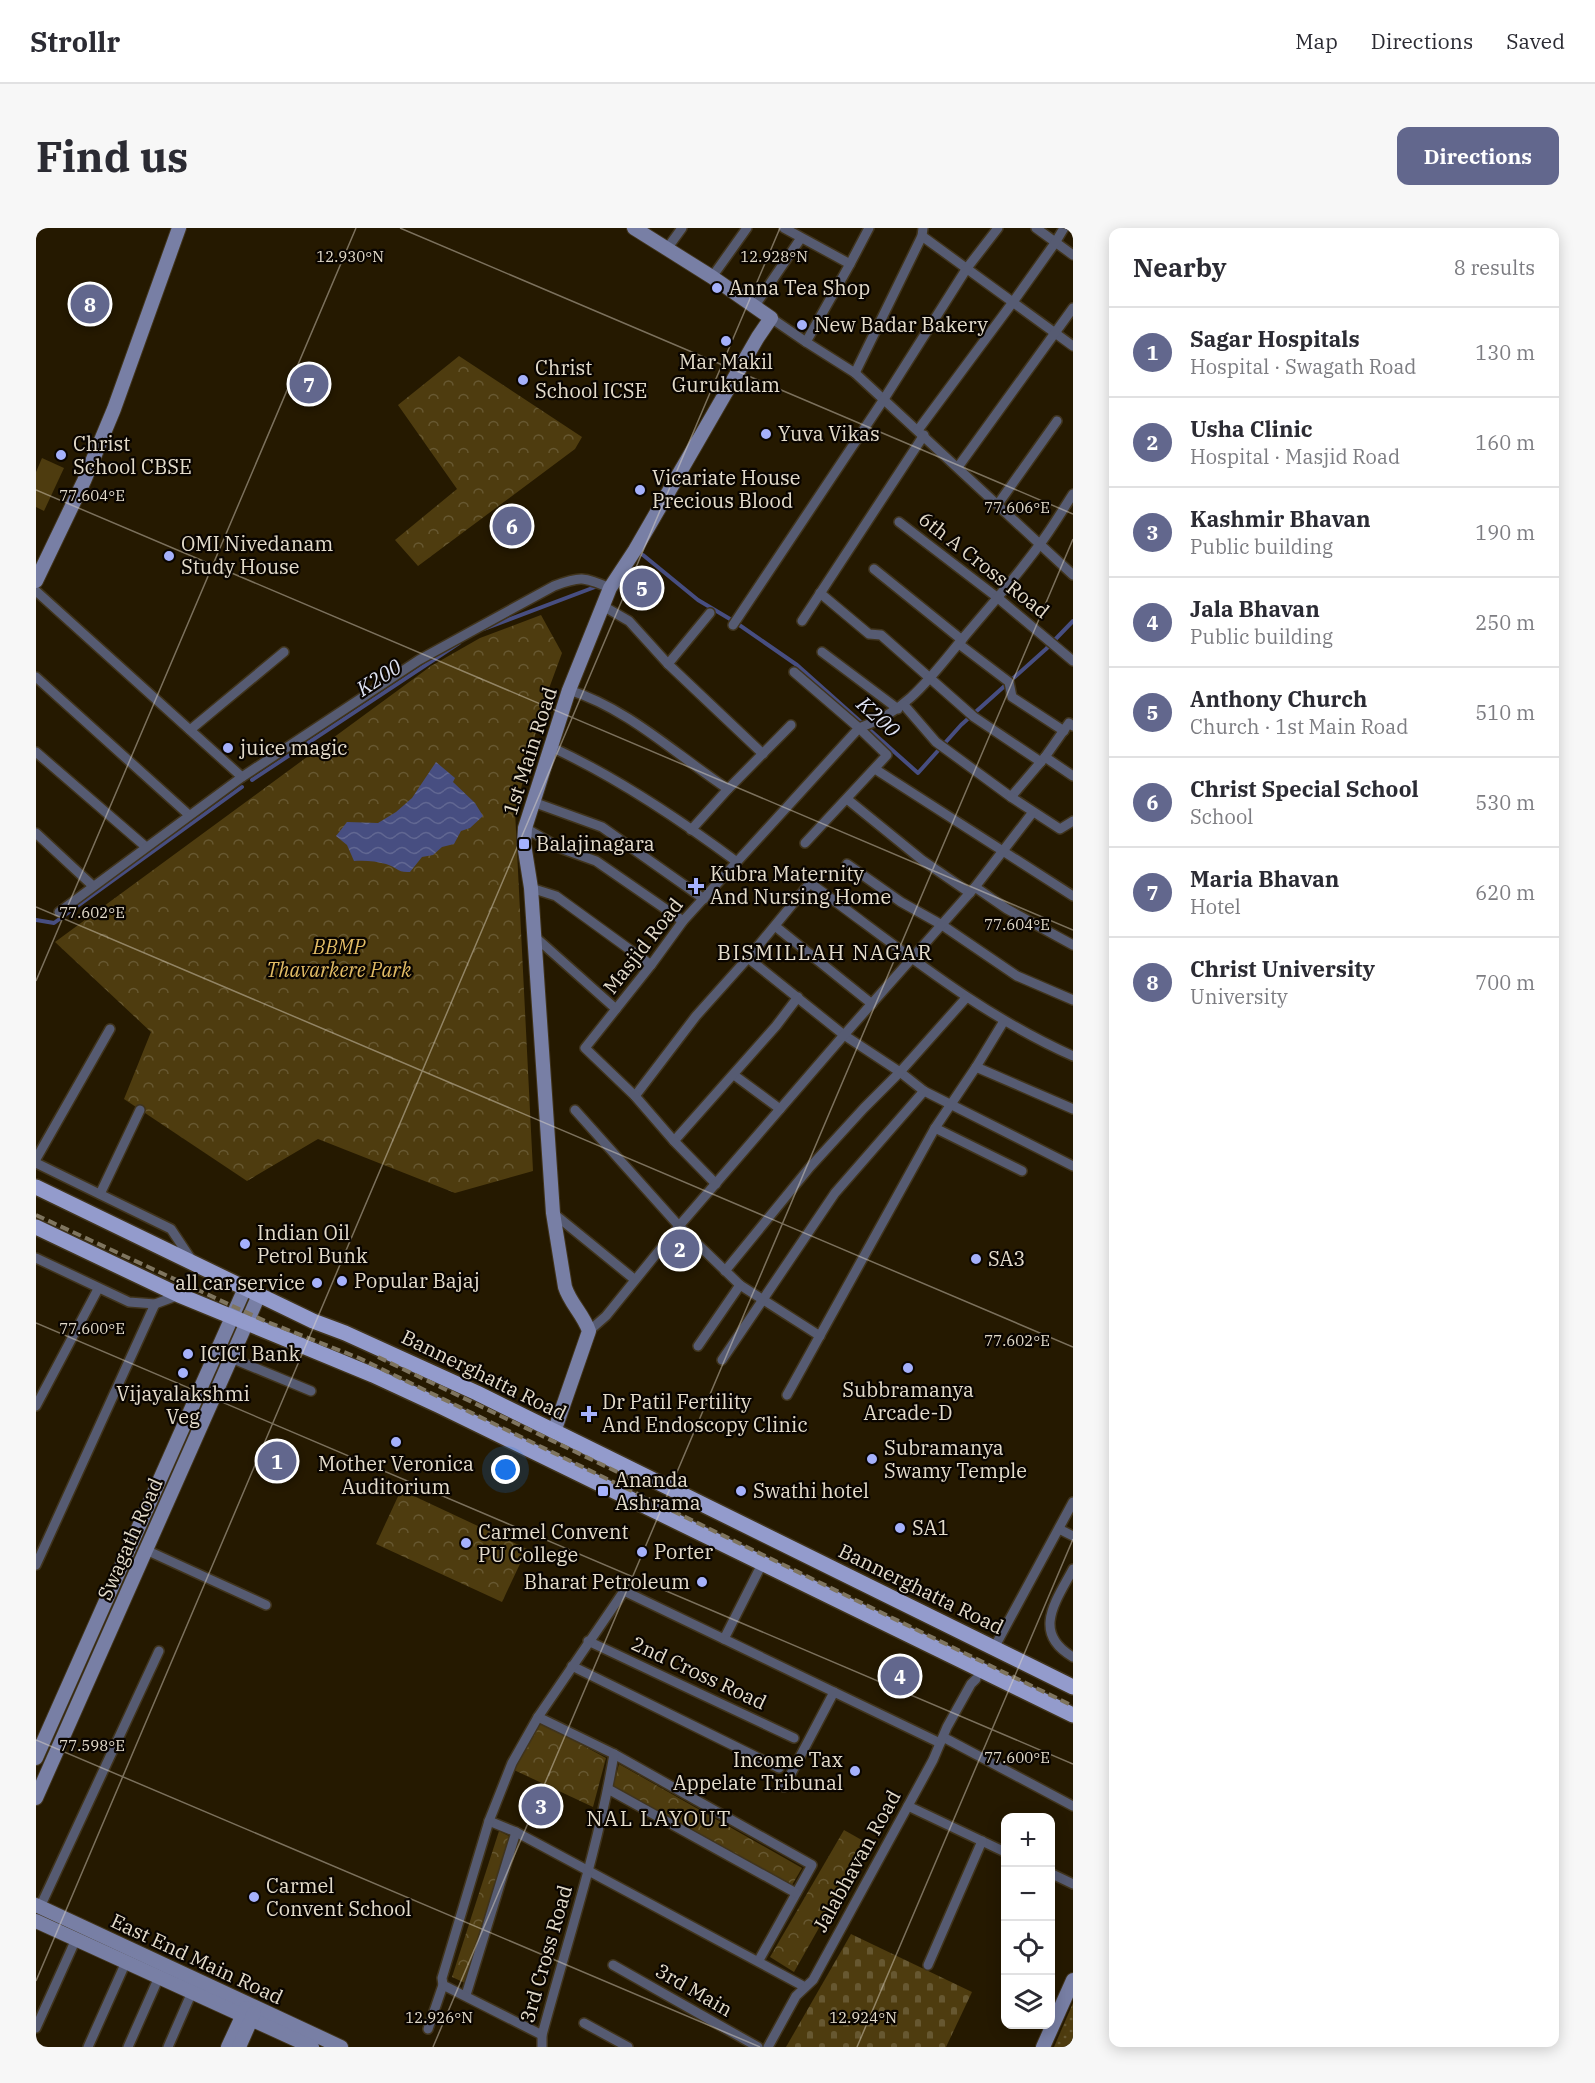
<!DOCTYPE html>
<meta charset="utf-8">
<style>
:root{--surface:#fff;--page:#f7f7f7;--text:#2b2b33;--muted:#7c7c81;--line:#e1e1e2;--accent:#62678d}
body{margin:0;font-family:"IBM Plex Serif",serif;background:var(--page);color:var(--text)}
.controls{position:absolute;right:18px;bottom:18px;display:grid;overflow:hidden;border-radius:12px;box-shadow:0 3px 15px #0003}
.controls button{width:54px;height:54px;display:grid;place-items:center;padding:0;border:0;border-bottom:2px solid var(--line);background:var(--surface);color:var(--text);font:30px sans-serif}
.you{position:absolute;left:470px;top:1242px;width:21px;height:21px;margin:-15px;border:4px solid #fff;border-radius:50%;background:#1a73e8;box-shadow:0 0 0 9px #1a73e833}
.badge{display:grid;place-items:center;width:39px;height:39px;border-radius:50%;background:var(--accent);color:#fff;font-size:20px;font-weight:700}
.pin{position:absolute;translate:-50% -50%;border:3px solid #fff;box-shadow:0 2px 6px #0006}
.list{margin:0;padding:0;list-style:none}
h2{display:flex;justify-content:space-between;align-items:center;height:78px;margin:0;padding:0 24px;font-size:26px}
h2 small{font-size:20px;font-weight:400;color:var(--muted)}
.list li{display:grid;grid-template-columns:39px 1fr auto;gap:18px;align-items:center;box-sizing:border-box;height:90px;padding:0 24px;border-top:2px solid var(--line)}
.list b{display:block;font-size:22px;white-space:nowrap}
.list p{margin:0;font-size:20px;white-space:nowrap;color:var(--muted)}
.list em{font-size:20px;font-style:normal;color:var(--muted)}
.icon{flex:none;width:33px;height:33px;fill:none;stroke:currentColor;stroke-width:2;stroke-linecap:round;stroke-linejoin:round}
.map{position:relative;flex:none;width:1037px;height:1819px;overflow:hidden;border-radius:12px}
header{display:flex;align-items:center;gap:36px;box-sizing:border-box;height:84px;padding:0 30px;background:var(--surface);border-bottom:2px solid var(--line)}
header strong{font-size:28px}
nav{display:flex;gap:33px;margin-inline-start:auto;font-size:21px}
.intro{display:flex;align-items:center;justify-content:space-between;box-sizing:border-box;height:144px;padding:0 36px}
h1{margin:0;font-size:42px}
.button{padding:15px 27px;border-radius:12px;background:var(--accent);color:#fff;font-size:21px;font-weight:700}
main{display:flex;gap:36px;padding:0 36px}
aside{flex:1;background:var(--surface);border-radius:12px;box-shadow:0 3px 15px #0003}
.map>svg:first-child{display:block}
.grass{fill:url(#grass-dots)}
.cemetery{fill:url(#cemetery-stones)}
.park{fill:url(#park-crowns)}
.pitch{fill:#4e3c0f}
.water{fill:url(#water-waves)}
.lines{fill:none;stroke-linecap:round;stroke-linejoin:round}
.stream{stroke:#474e81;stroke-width:4}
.street-casing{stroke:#40341c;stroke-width:12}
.secondary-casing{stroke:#40341c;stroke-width:16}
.primary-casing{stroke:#40341c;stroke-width:18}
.street{stroke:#565b72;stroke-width:9}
.secondary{stroke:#787fa5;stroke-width:14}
.primary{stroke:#939bcc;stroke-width:15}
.rail{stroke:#7f755f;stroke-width:4;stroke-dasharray:9 4.5;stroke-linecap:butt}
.ticks{fill:none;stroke:#e4dccb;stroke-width:1.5;stroke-opacity:0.45}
.poi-dot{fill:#a5b1fc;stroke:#0a0500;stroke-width:2}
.labels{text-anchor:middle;stroke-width:4.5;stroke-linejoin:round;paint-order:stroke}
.poi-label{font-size:20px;fill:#e4dccb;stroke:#0a0500;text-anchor:start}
.street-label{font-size:20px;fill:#e4dccb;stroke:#0a0500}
.park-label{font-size:20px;font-style:italic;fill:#e2bc65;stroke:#0a0500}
.water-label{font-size:21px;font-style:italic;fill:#dee2f2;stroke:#0a0500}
.neighbourhood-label{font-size:21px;letter-spacing:1.5px;fill:#e4dccb;stroke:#0a0500}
.ticks-label{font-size:15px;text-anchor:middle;fill:#e4dccb;stroke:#0a0500;stroke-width:4.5;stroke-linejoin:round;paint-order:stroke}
</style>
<header>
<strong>Strollr</strong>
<nav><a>Map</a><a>Directions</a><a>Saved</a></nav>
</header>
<div class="intro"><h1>Find us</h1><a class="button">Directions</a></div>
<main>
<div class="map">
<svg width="1037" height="1819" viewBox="0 0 1037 1819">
<defs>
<pattern id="grass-dots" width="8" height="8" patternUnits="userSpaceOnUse" patternTransform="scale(1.5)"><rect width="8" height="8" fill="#4e3c0f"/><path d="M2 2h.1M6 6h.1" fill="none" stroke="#675831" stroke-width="1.8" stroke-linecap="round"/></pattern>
<pattern id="cemetery-stones" width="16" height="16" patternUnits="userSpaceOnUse" patternTransform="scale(1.5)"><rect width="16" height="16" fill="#4e3c0f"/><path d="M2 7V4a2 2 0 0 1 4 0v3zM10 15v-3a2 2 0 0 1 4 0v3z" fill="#675831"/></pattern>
<pattern id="park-crowns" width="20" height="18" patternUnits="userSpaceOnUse" patternTransform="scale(1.5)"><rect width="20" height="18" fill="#4e3c0f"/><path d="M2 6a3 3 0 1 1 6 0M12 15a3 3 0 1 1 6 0" fill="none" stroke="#675831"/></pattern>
<pattern id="water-waves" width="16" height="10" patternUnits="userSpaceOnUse" patternTransform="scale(1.5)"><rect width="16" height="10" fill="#474e81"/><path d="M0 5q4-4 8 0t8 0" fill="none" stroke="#616792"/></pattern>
</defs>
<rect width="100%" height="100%" fill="#251900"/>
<polygon class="grass" points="1037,1775 1037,1819 1018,1819"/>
<polygon class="cemetery" points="815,1706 936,1764 910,1819 750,1819"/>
<g class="park">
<polygon points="423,128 546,209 539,221 382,338 359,312 421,261 362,177"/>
<polygon points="505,387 526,425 508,474 479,583 497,943 419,965 282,911 211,953 88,871 115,804 19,714 395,438 444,410"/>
<polygon points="365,1262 491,1321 466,1374 340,1316"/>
<polygon points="502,1493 570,1530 557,1579 478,1542"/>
<polygon points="583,1536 766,1640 756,1657 577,1558"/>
<polygon points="808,1602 831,1615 758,1744 734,1729"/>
<polygon points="463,1603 473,1608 429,1755 416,1749"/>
</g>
<polygon class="pitch" points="6,230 28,240 8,283 0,279 0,244"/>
<path class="water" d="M400 534 419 550 417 554 439 575 447 588 434 600 425 603 418 616 406 619 397 627 386 629 374 644C361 645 361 639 350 636 340 633 328 632 318 633L311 617 300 608 311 594 342 595 360 584 376 570Z"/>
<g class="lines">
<g class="stream">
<polyline points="607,327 662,372 699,394 761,437 882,545 925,497 1010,421 1037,393"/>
<polyline points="448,401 559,359"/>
<polyline points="216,552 423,415"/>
<polyline points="0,692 18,695 206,559"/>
</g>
<defs>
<g id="street">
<polyline points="748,0 814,36 770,114"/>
<polyline points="1000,0 1037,27"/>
<polyline points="886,8 1037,118"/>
<polyline points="630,22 646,0"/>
<polyline points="814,36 833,0"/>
<polyline points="676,49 711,0"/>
<polyline points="718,79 765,10"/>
<polyline points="735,90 770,114 819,145 1037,347"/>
<polyline points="819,145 886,8 887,0"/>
<polyline points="882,202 977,74 1019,15 1028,0"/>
<polyline points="922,239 1037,80"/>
<polyline points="962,276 1021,193"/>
<polyline points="863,294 962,370 1037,433"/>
<polyline points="838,341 926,412"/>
<polyline points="0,363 206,549"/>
<polyline points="784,365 833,406 845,407 938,489 1005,534"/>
<polyline points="567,378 593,393 632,436 727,526"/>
<polyline points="766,393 888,207"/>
<polyline points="697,397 848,171 931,40 962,0"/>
<polyline points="923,416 973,454 976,469 1028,503"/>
<polyline points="786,424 862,481"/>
<polyline points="632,436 674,385"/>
<path d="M758 444 823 500C873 483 896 447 928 409 954 378 981 348 1004 316 1016 300 1026 283 1037 266"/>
<polyline points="0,449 153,587"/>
<path d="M533 462C593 481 640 527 692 561"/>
<polyline points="868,477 900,514 975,569 1009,529 1033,495 1037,498"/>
<polyline points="154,502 248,424"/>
<path d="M515 519C581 549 643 591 701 634"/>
<polyline points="0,524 110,619"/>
<polyline points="1009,529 1037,548"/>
<polyline points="839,541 1037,668"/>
<polyline points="975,569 1024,601 1037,593"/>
<polyline points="811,571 886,632 934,665"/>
<polyline points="497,574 566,599 668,671"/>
<polyline points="489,600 524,620 560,633 647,693"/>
<polyline points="655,602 692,561 755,497"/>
<polyline points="0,605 57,658"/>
<polyline points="811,636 865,674 906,697 981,748 1037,772"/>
<polyline points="939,659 971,681 1037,717"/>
<polyline points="495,660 520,668 615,737"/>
<path d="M23 684 206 549 383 432 518 358C545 348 547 349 574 360"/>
<polyline points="739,698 836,776"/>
<polyline points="498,708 580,781"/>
<polyline points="712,730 808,807 864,844 888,863 1037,938"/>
<polyline points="940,839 1037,881"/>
<polyline points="698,847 744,881"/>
<path d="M599 868 660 788 712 730 774 655C860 717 940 785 1037 828"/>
<polyline points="539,882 643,998 704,1057 784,1108"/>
<polyline points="899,900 986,943"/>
<polyline points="638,913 740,798 762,769"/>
<polyline points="0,931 74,801"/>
<polyline points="0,935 135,1001 155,1031"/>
<polyline points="680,956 638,913 599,868 549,820 615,737 647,693 823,500 851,527 769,615"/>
<polyline points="64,966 104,882"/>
<polyline points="517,985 598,1051"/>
<polyline points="0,1030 93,1074 119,1076 143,1067"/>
<polyline points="689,1043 774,939 828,880 864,844 930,770"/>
<polyline points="553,1103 570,1088 643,998 808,807 939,659 997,584"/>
<polyline points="662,1118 704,1057"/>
<polyline points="195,1130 275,1163"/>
<polyline points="686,1132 799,965 888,863"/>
<polyline points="751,1167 899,900 940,839 968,793"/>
<polyline points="0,1178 62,1061"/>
<polyline points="1023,1301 1037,1308"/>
<polyline points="110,1322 230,1377"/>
<polyline points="0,1337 119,1076"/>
<path d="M1037 1341C1020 1373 995 1405 1037 1429"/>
<polyline points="688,1411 726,1336"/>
<polyline points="552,1413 758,1510"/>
<polyline points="958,1420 1037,1274"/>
<polyline points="536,1438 743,1540"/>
<polyline points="502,1489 578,1526 776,1637 723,1732"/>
<polyline points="907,1509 1037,1578"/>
<polyline points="748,1559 798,1464"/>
<polyline points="572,1561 760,1665"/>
<polyline points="872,1578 969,1624"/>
<polyline points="453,1593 480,1604 769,1759"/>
<polyline points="1014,1645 1037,1656"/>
<polyline points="4,1679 123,1423"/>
<polyline points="577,1737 722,1819"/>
<polyline points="892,1737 946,1613"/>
<polyline points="430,1767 480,1604"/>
<polyline points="548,1795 592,1819"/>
<polyline points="0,1800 40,1711"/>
<polyline points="392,1801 407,1757"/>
<polyline points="506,1807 407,1757 406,1750 453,1593 476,1535 502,1489 588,1363 904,1515"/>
<polyline points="52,1819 90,1734"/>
<polyline points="92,1819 123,1749"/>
<polyline points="132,1819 156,1764"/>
<path d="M506 1819V1807C531 1714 562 1622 578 1526"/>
<polyline points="732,1819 760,1768 777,1752 897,1532 911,1499 935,1456 940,1451"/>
</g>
<g id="secondary">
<polyline points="0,353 48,253 78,181 143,0"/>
<path d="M518 1204 553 1103C547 1086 534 1075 529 1059L517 985 495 660 488 616 489 600 533 462 574 360 599 322 722 109 735 90 676 49 598 0"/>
<polyline points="0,1530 209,1060"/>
<polyline points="0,1570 223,1067"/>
<polyline points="0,1677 305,1819"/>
<polyline points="0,1693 276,1819"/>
<polyline points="192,1819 210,1780"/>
<polyline points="203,1819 218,1785"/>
<polyline points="1007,1819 1037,1752"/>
</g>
<g id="primary">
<polyline points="0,959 277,1093 309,1105 441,1165 1037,1459"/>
<polyline points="0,999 143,1067 337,1147 404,1178 1037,1487"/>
</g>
</defs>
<use href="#street" class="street-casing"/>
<use href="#secondary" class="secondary-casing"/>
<use href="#primary" class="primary-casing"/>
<use href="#street" class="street"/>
<use href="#secondary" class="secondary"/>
<use href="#primary" class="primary"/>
<g class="rail">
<polyline points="0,987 229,1093 323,1130 1037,1478"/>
<polyline points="342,1129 596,1251"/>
</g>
</g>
<path class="ticks" d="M364 0 1037 286M0 262 1037 702M0 679 1037 1119M0 753 320 0M0 1095 1037 1536M0 1512 724 1819M0 1753 744 0M397 1819 1037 311M821 1819 1037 1311"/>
<g class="poi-dot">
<circle cx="681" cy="60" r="6"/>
<circle cx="766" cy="97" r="6"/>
<circle cx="690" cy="113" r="6"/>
<circle cx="487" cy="152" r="6"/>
<circle cx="730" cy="206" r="6"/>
<circle cx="25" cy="227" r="6"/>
<circle cx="604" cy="262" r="6"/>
<circle cx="133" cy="328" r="6"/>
<circle cx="192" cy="520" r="6"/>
<rect x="482" y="610" width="12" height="12" rx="3"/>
<path d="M657 649h6v6h6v6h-6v6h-6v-6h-6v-6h6z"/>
<circle cx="209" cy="1016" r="6"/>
<circle cx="940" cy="1031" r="6"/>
<circle cx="306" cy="1053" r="6"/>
<circle cx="281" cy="1055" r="6"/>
<circle cx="152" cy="1126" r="6"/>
<circle cx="872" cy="1140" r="6"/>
<circle cx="147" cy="1145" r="6"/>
<path d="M550 1177h6v6h6v6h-6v6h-6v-6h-6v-6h6z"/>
<circle cx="360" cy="1214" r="6"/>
<circle cx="836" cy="1231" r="6"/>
<rect x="561" y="1257" width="12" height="12" rx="3"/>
<circle cx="705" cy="1263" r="6"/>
<circle cx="864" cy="1300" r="6"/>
<circle cx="430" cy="1315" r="6"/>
<circle cx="606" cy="1324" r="6"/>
<circle cx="666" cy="1354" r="6"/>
<circle cx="819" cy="1543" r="6"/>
<circle cx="218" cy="1669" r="6"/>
</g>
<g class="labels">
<g class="poi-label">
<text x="693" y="67">Anna Tea Shop</text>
<text x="778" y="104">New Badar Bakery</text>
<text x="690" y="141" text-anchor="middle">Mar Makil<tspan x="690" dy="23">Gurukulam</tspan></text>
<text x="499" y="147">Christ<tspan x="499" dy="23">School ICSE</tspan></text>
<text x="742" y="213">Yuva Vikas</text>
<text x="37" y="223">Christ<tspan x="37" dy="23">School CBSE</tspan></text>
<text x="616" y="257">Vicariate House<tspan x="616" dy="23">Precious Blood</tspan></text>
<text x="145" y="323">OMI Nivedanam<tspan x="145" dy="23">Study House</tspan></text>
<text x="204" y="527">juice magic</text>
<text x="500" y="623">Balajinagara</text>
<text x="674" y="653">Kubra Maternity<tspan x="674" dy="23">And Nursing Home</tspan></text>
<text x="221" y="1012">Indian Oil<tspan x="221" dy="23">Petrol Bunk</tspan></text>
<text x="952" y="1038">SA3</text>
<text x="318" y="1060">Popular Bajaj</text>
<text x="269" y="1062" text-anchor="end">all car service</text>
<text x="164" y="1133">ICICI Bank</text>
<text x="872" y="1169" text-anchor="middle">Subbramanya<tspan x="872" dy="23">Arcade-D</tspan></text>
<text x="147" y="1173" text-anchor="middle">Vijayalakshmi<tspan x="147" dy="23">Veg</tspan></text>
<text x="566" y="1181">Dr Patil Fertility<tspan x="566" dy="23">And Endoscopy Clinic</tspan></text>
<text x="848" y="1227">Subramanya<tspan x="848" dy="23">Swamy Temple</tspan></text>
<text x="360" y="1243" text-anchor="middle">Mother Veronica<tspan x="360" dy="23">Auditorium</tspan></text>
<text x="579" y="1259">Ananda<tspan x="579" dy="23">Ashrama</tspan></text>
<text x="717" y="1270">Swathi hotel</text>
<text x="876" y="1307">SA1</text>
<text x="442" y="1311">Carmel Convent<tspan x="442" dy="23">PU College</tspan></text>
<text x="618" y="1331">Porter</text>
<text x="654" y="1361" text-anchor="end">Bharat Petroleum</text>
<text x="807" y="1539" text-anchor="end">Income Tax<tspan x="807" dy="23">Appelate Tribunal</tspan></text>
<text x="230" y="1665">Carmel<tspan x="230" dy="23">Convent School</tspan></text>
</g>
<g class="street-label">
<text transform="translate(948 337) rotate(38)" y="7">6th A Cross Road</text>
<text transform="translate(494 523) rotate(-72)" y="7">1st Main Road</text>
<text transform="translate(607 718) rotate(-52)" y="7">Masjid Road</text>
<text transform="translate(448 1147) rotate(26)" y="7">Bannerghatta Road</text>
<text transform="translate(94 1311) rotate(-66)" y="7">Swagath Road</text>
<text transform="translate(885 1361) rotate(26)" y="7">Bannerghatta Road</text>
<text transform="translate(663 1445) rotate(25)" y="7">2nd Cross Road</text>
<text transform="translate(821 1633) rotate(-61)" y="7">Jalabhavan Road</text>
<text transform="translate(510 1726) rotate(-74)" y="7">3rd Cross Road</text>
<text transform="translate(161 1731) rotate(25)" y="7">East End Main Road</text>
<text transform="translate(658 1762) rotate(30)" y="7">3rd Main</text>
</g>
<g class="park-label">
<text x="303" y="726">BBMP<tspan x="303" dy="23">Thavarkere Park</tspan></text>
</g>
<g class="water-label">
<text transform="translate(343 450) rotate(-33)" y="7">K200</text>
<text transform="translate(842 489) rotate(42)" y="7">K200</text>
</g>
<g class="neighbourhood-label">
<text x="789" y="732">BISMILLAH NAGAR</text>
<text x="623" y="1598">NAL LAYOUT</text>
</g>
</g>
<g class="ticks-label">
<text x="314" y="34">12.930°N</text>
<text x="738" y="34">12.928°N</text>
<text x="56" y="273">77.604°E</text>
<text x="981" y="285">77.606°E</text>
<text x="56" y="690">77.602°E</text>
<text x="981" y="702">77.604°E</text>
<text x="56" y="1106">77.600°E</text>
<text x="981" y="1118">77.602°E</text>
<text x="56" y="1523">77.598°E</text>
<text x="981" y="1535">77.600°E</text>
<text x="403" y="1795">12.926°N</text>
<text x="827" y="1795">12.924°N</text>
</g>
</svg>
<div class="controls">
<button>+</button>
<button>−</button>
<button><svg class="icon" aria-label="locate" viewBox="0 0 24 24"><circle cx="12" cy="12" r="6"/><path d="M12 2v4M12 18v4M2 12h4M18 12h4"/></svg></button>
<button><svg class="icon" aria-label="layers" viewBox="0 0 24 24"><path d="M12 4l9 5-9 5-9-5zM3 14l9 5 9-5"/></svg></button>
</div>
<div class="you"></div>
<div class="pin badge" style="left:241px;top:1233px">1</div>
<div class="pin badge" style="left:644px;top:1021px">2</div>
<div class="pin badge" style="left:505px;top:1578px">3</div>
<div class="pin badge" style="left:864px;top:1448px">4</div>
<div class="pin badge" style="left:606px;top:360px">5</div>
<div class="pin badge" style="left:476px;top:298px">6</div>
<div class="pin badge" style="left:273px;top:156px">7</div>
<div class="pin badge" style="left:54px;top:76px">8</div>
</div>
<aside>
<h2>Nearby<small>8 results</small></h2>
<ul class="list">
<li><span class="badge">1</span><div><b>Sagar Hospitals</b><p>Hospital · Swagath Road</p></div><em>130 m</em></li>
<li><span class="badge">2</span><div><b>Usha Clinic</b><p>Hospital · Masjid Road</p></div><em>160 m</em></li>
<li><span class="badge">3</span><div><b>Kashmir Bhavan</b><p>Public building</p></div><em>190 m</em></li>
<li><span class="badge">4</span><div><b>Jala Bhavan</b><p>Public building</p></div><em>250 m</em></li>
<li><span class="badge">5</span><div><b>Anthony Church</b><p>Church · 1st Main Road</p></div><em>510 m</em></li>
<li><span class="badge">6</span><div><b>Christ Special School</b><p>School</p></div><em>530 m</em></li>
<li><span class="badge">7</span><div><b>Maria Bhavan</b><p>Hotel</p></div><em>620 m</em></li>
<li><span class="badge">8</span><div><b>Christ University</b><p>University</p></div><em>700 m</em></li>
</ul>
</aside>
</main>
